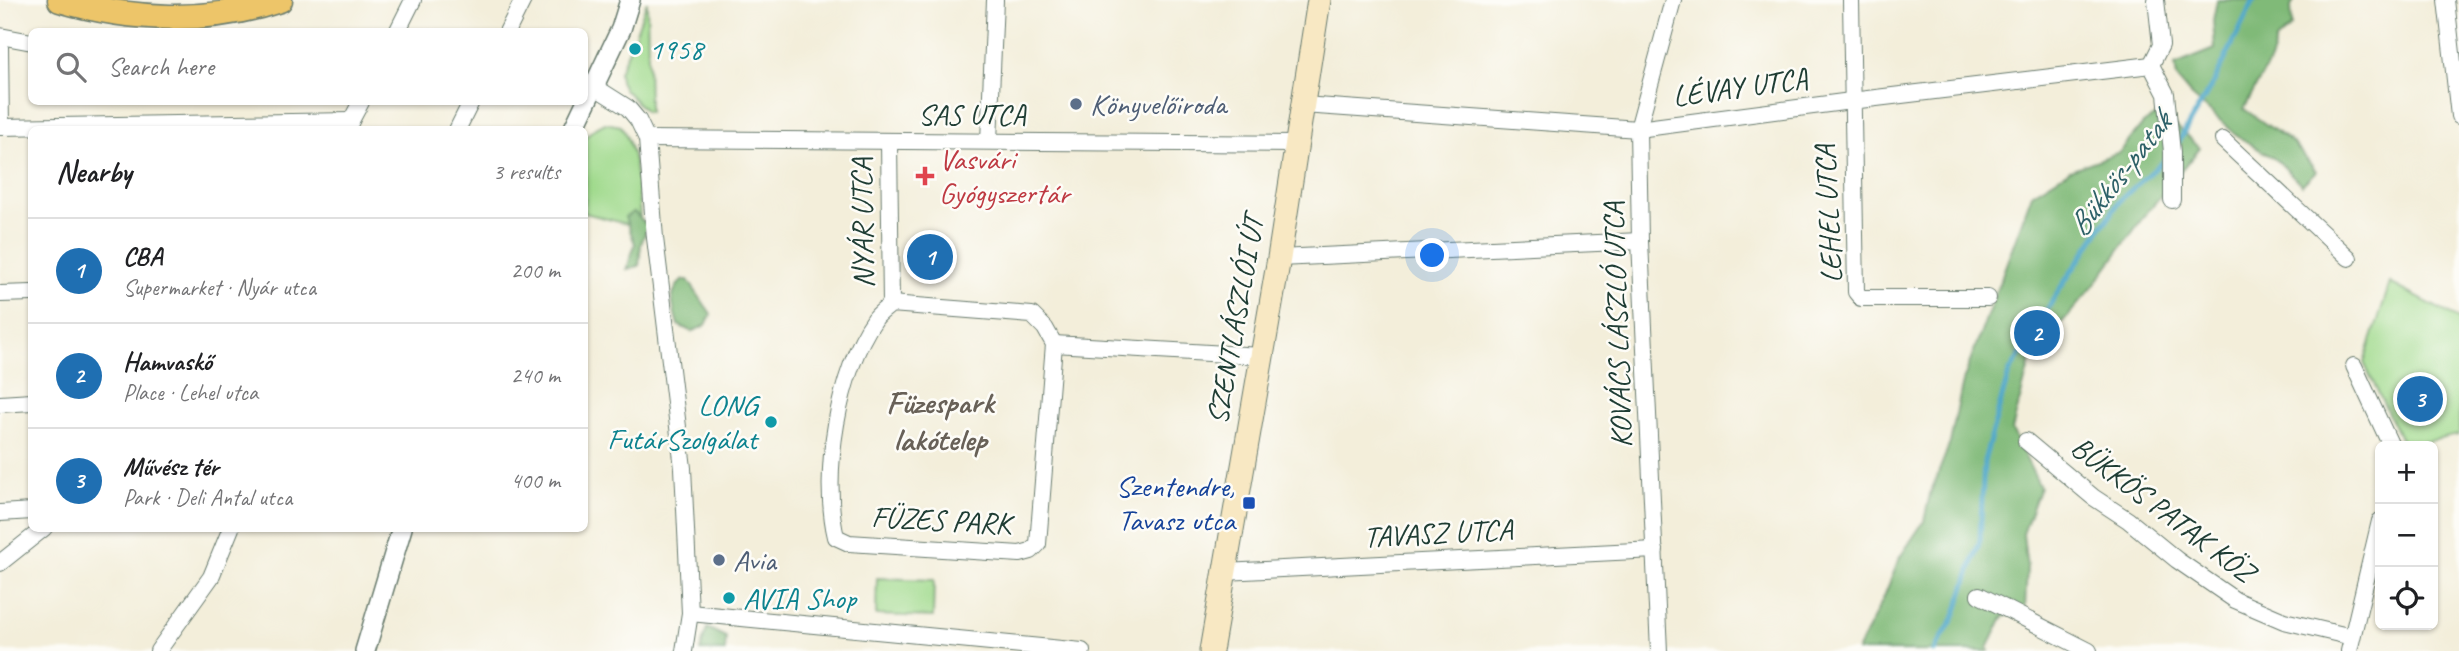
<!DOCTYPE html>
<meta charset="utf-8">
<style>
:root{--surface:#fff;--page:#f6f6f6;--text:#202124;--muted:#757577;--line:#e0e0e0;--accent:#1f6fb2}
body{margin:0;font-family:Caveat,sans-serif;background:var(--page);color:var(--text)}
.controls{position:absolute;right:21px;bottom:21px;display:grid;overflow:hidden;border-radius:10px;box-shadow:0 2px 5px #0004}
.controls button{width:63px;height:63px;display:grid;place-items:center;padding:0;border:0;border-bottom:2px solid var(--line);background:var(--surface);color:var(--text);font:35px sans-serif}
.you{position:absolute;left:1433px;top:256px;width:24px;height:24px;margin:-18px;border:5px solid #fff;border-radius:50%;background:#1a73e8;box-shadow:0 0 0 10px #1a73e833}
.badge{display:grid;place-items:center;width:46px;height:46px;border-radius:50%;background:var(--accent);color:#fff;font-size:23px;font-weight:700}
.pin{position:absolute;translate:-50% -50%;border:4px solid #fff;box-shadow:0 2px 7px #0006}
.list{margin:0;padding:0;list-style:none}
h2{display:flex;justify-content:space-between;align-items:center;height:91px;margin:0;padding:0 28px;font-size:30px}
h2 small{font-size:23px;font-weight:400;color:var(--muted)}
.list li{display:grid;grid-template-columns:46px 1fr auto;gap:21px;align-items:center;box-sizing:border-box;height:105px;padding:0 28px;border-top:2px solid var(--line)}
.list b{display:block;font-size:26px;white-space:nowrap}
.list p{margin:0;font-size:23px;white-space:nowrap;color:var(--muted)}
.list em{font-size:23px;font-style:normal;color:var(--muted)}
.icon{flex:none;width:38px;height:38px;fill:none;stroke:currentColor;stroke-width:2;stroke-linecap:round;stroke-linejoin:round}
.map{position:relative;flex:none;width:2459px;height:651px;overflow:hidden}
.search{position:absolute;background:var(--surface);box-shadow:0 2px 5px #0004;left:28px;top:28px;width:560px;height:77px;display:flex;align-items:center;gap:18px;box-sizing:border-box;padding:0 24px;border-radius:10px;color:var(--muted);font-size:26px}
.panel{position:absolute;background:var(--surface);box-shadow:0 2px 5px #0004;left:28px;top:126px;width:560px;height:406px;border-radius:10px}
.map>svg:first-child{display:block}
.green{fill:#a0da8d;stroke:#608c60;stroke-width:2}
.forest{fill:#80ba78;stroke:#507c56;stroke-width:2}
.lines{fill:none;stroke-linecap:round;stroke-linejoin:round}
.stream{stroke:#4aa5c8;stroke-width:5}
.minor-casing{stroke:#697b6e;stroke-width:18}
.tertiary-casing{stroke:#697b6e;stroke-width:22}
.secondary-casing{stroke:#697b6e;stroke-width:25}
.primary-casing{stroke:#697b6e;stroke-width:27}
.minor{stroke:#fff;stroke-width:16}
.tertiary{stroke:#fff;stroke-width:19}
.secondary{stroke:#f8e8c3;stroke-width:23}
.primary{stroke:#edc569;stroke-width:24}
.culture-dot{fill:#0f9aa8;stroke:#fdfcf7;stroke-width:2.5}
.service-dot{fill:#5c6f8a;stroke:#fdfcf7;stroke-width:2.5}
.health-dot{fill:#e0444e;stroke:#fdfcf7;stroke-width:2.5}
.transit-dot{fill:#1a4fb4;stroke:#fdfcf7;stroke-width:2.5}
.labels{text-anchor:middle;stroke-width:5;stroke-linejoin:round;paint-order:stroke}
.culture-label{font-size:30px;fill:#0d838f;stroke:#fdfcf7;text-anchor:start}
.street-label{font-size:30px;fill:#1f3d34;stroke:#fdfcf7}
.service-label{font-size:30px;fill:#4e5e75;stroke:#fdfcf7;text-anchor:start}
.health-label{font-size:30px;fill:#be3a42;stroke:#fdfcf7;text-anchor:start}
.transit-label{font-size:30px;fill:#164399;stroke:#fdfcf7;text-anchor:end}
.water-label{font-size:32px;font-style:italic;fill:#2e6168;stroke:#fdfcf7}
.neighbourhood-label{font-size:32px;font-weight:bold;fill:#686158;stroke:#fdfcf7}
</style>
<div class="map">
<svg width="2459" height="651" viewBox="0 0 2459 651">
<rect width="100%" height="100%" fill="#fdfcf7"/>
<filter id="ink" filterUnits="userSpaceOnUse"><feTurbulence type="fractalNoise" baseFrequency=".0143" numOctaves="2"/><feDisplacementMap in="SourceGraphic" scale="14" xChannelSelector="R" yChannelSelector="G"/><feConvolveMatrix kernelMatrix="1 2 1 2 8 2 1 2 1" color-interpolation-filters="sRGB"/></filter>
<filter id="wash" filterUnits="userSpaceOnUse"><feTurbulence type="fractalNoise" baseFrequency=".00686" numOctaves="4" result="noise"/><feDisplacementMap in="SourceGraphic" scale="28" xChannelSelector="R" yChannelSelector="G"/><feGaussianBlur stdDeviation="1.57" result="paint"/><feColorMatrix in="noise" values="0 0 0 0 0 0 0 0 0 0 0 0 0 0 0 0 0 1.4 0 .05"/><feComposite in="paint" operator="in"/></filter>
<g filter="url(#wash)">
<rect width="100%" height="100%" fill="#f3eeda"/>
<g class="green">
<polygon points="647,1 649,112 645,111 624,89 620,81 619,72 634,38"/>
<path d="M605 123 621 126C639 155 637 195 641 228L585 213V137L594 129Z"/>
<polygon points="2390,283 2459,319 2459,435 2404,446 2364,363"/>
<polygon points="877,578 934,580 933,617 876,615"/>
</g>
<g class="forest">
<polygon points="2217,0 2294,0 2291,7 2292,26 2276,41 2270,61 2244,109 2294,144 2316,171 2302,185 2278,161 2239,137 2190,94 2177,78 2175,65 2215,49 2213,20"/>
<polygon points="2161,112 2200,148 2144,216 2093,287 2031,358 2012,430 2040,487 2023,534 2027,568 2025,609 2003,617 1988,648 1989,651 1857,651 1883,599 1900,557 1924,521 1930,494 1950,443 1963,381 2032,194 2070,170 2120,152 2143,124"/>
<polygon points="634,212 648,226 641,244 639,266 627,269 635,244 625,217"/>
<path d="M683 280H688L711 314 706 325 692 332 678 325C673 307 667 293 683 280Z"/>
<polygon points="707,628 726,637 725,651 700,651"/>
</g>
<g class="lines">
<g class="stream">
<polyline points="2177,144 2215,80 2254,0"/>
<polyline points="1934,651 1956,614 1980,540 1984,461 2009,373 2057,293 2121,199 2167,158"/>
</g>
</g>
</g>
<g filter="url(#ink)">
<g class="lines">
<defs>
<g id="minor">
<polyline points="1851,0 1856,292 1861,298 1988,298"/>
<polyline points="2446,0 2459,116"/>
<polyline points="397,32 413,0"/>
<polyline points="507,32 523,0"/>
<polyline points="0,36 32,42"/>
<polyline points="0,47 1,127"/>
<polyline points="2151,65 2166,94 2172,152 2172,200"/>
<polyline points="2151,65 2161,45 2156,0"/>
<polyline points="595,87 628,108 638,120 647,139 655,238 683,468 690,613 684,651"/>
<polyline points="1303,105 1638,129 1851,101 2151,65"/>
<polyline points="0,127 351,121"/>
<polyline points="346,130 361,102"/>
<polyline points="457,130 471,102"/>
<polyline points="647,139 1297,144"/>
<polyline points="2223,140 2349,258"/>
<polyline points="889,141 891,304"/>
<polyline points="989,141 995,0"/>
<polyline points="1279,258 1640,241"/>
<polyline points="0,294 32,293"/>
<path d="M891 304 1032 315 1045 328 1054 344 1038 544 1031 551 1020 554 849 543 836 537C821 475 838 371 875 319 879 313 886 309 891 304Z"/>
<polyline points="1054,344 1261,356"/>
<polyline points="2354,366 2391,446"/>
<polyline points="0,404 32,402"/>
<polyline points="2026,441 2093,497 2128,520 2177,560 2235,600 2284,621 2352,637"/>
<polyline points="0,513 32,511"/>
<polyline points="0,563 44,528"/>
<polyline points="1224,572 1655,550"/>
<polyline points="1979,595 2089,651"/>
<polyline points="690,613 1082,651"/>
<polyline points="158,651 211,577 231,528"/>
<polyline points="1659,651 1640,241 1638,129 1673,0"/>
<polyline points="2349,651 2380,521"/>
</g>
<g id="tertiary">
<polyline points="573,130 621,29 630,0"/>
<polyline points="365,651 402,528"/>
</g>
<polyline id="secondary" points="1211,651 1279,258 1319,0"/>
<path id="primary" d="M60 0C131 21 209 24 280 0"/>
</defs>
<use href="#minor" class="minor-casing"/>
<use href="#tertiary" class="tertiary-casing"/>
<use href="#secondary" class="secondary-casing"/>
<use href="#primary" class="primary-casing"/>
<use href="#minor" class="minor"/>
<use href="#tertiary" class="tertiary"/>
<use href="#secondary" class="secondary"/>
<use href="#primary" class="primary"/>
</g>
</g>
<g class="culture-dot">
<circle cx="635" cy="49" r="7"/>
<circle cx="771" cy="422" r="7"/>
<circle cx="729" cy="598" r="7"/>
</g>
<g class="service-dot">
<circle cx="1076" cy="104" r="7"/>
<circle cx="719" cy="560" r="7"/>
</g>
<path class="health-dot" d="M921.5 165.5h7v7h7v7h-7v7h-7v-7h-7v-7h7z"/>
<rect class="transit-dot" x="1242" y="496" width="14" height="14" rx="3.5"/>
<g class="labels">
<g class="culture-label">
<text x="649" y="59">1958</text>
<text x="757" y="415" text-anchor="end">LONG<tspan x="757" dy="34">FutárSzolgálat</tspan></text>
<text x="743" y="608">AVIA Shop</text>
</g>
<g class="street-label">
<text transform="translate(1740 87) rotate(-8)" y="10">LÉVAY UTCA</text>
<text x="972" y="124">SAS UTCA</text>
<text transform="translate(1828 214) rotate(-93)" y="10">LEHEL UTCA</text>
<text transform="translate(862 223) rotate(-91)" y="10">NYÁR UTCA</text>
<text transform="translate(1235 320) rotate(-80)" y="10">SZENTLÁSZLÓI ÚT</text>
<text transform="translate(1617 325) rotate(-92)" y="10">KOVÁCS LÁSZLÓ UTCA</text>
<text transform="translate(2163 509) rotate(37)" y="10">BÜKKÖS PATAK KÖZ</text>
<text transform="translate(941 520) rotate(3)" y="10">FÜZES PARK</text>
<text transform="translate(1438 533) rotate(-3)" y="10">TAVASZ UTCA</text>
</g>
<g class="service-label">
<text x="1090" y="114">Könyvelőiroda</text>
<text x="733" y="570">Avia</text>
</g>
<g class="health-label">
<text x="939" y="169">Vasvári<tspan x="939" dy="34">Gyógyszertár</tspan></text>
</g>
<g class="transit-label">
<text x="1235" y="496">Szentendre,<tspan x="1235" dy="34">Tavasz utca</tspan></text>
</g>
<g class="water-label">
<text transform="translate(2119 174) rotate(-52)" y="11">Bükkös-patak</text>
</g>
<g class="neighbourhood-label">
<text x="940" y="413">Füzespark<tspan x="940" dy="37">lakótelep</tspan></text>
</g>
</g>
</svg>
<div class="controls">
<button>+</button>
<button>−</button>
<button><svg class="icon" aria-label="locate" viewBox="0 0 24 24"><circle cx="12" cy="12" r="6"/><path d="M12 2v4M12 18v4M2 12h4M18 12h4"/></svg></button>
</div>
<div class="you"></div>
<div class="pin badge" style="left:930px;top:257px">1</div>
<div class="pin badge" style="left:2037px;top:333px">2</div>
<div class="pin badge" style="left:2420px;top:399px">3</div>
<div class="search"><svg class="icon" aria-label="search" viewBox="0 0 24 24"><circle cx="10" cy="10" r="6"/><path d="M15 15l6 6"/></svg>Search here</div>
<section class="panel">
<h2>Nearby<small>3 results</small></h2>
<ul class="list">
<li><span class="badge">1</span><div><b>CBA</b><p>Supermarket · Nyár utca</p></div><em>200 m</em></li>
<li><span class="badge">2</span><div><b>Hamvaskő</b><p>Place · Lehel utca</p></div><em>240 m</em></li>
<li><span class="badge">3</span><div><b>Művész tér</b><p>Park · Deli Antal utca</p></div><em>400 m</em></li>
</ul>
</section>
</div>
